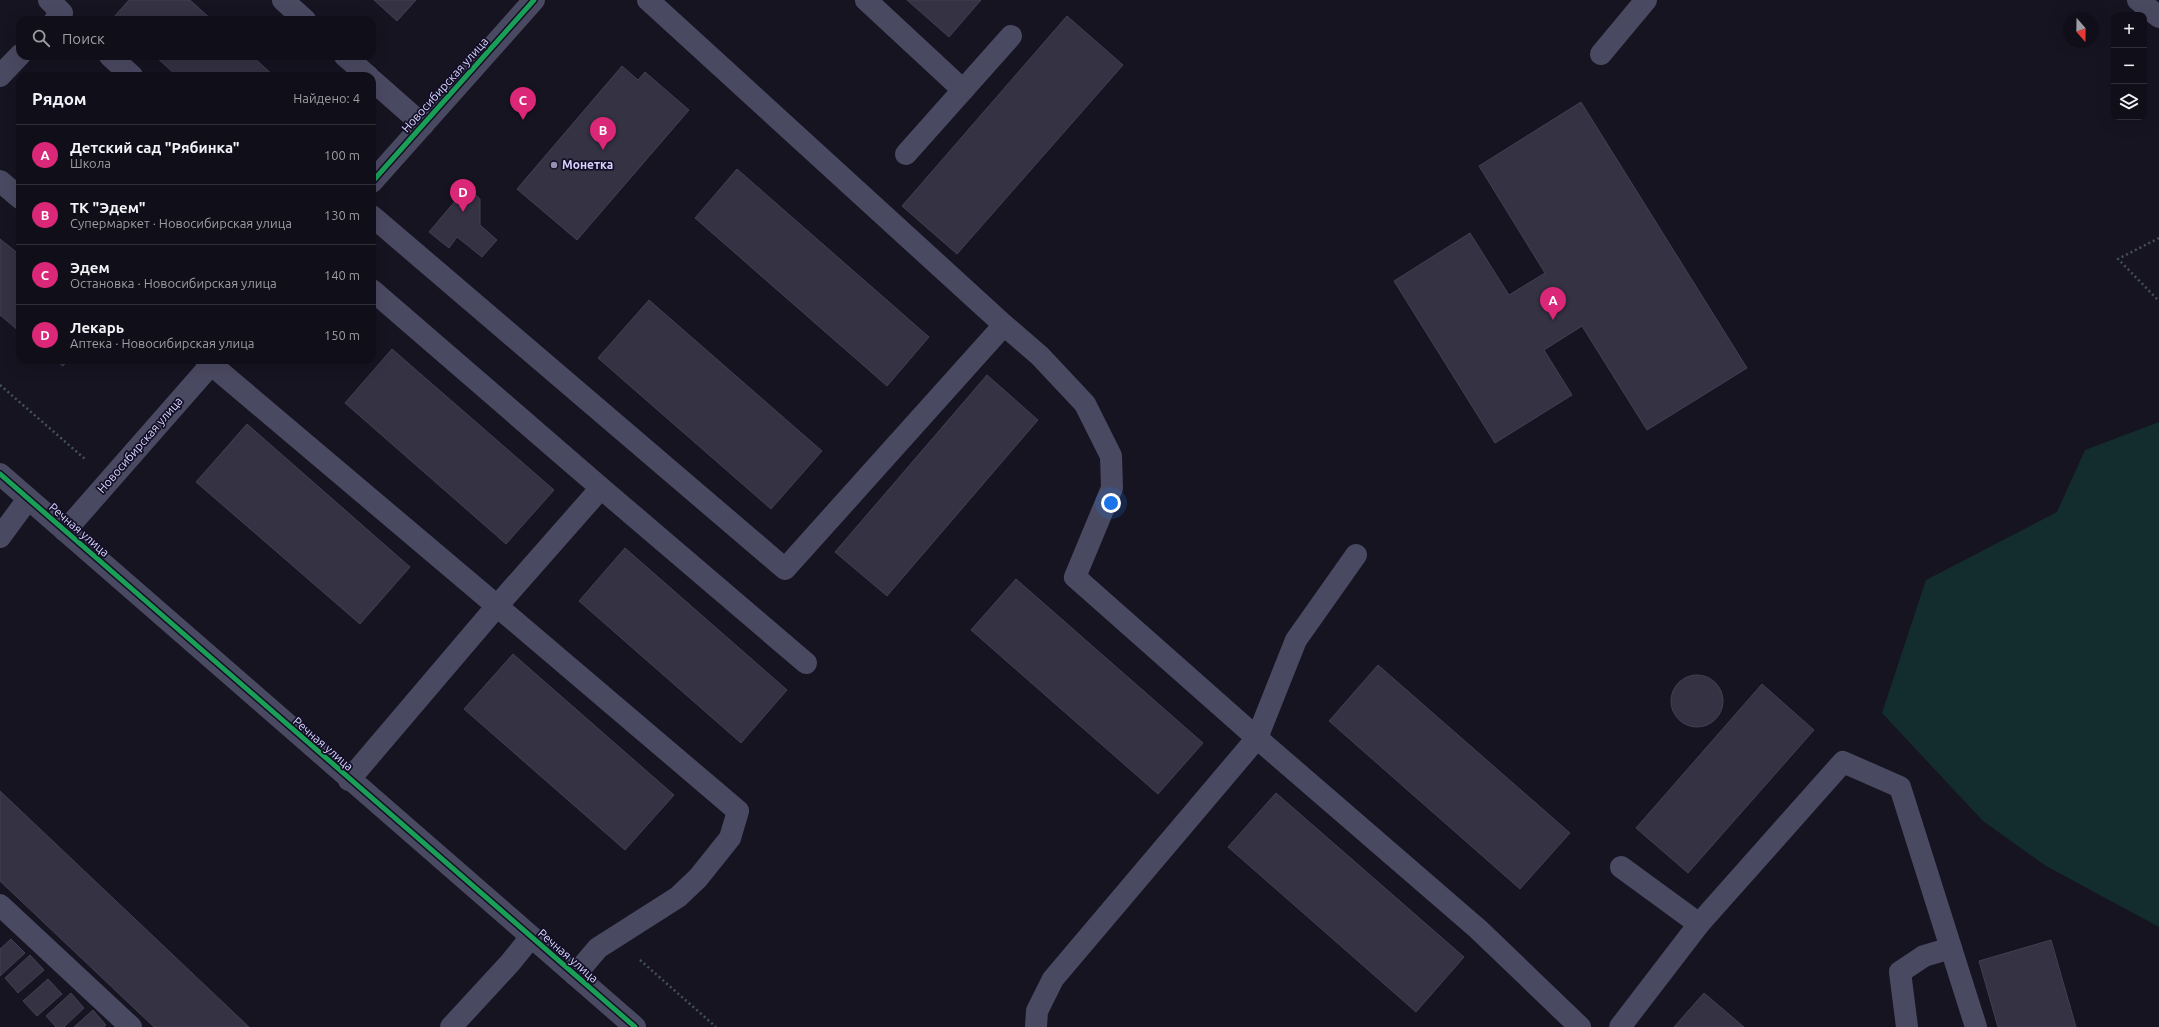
<!DOCTYPE html>
<html lang="ru">
<meta charset="utf-8">
<style>
:root{--surface:#100f19;--page:#191822;--text:#f1f3f6;--muted:#9c9ca2;--line:#302f38;--accent:#db2777}
body{margin:0;font-family:Ubuntu,sans-serif;background:var(--page);color:var(--text)}
.controls{position:absolute;right:12px;top:12px;display:grid;overflow:hidden;border-radius:8px;box-shadow:0 4px 16px #0002}
.controls button{width:36px;height:36px;display:grid;place-items:center;padding:0;border:0;border-bottom:1px solid var(--line);background:var(--surface);color:var(--text);font:20px sans-serif}
.compass{position:absolute;left:2063px;top:12px;width:36px;height:36px;border-radius:50%;background:var(--surface);box-shadow:0 4px 16px #0002;rotate:160deg}
.you{position:absolute;left:1111px;top:503px;width:14px;height:14px;margin:-10px;border:3px solid #fff;border-radius:50%;background:#1a73e8;box-shadow:0 0 0 6px #1a73e833}
.badge{display:grid;place-items:center;width:26px;height:26px;border-radius:50%;background:var(--accent);color:#fff;font-size:13px;font-weight:700}
.pin{position:absolute;translate:-50% -33px;filter:drop-shadow(0 1px 2px #0008)}
.pin::after{content:'';position:absolute;top:21px;width:14px;height:12px;background:inherit;clip-path:polygon(0 0,100% 0,50% 100%)}
.list{margin:0;padding:0;list-style:none}
h2{display:flex;justify-content:space-between;align-items:center;height:52px;margin:0;padding:0 16px;font-size:17px}
h2 small{font-size:13px;font-weight:400;color:var(--muted)}
.list li{display:grid;grid-template-columns:26px 1fr auto;gap:12px;align-items:center;box-sizing:border-box;height:60px;padding:0 16px;border-top:1px solid var(--line)}
.list b{display:block;font-size:15px;white-space:nowrap}
.list p{margin:0;font-size:13px;white-space:nowrap;color:var(--muted)}
.list em{font-size:13px;font-style:normal;color:var(--muted)}
.icon{flex:none;width:22px;height:22px;fill:none;stroke:currentColor;stroke-width:2;stroke-linecap:round;stroke-linejoin:round}
.map{position:relative;flex:none;width:2159px;height:1027px;overflow:hidden}
.search{position:absolute;background:var(--surface);box-shadow:0 4px 16px #0002;left:16px;top:16px;width:360px;height:44px;display:flex;align-items:center;gap:10px;box-sizing:border-box;padding:0 14px;border-radius:12px;color:var(--muted);font-size:15px}
.panel{position:absolute;background:var(--surface);box-shadow:0 4px 16px #0002;left:16px;top:72px;width:360px;height:292px;border-radius:12px}
.map>svg:first-child{display:block}
.green{fill:#132c2d}
.building{fill:#343243;stroke:#433f54}
.lines{fill:none;stroke-linecap:round;stroke-linejoin:round}
.path{stroke:#44505f;stroke-width:2.5;stroke-dasharray:2 3;stroke-linecap:butt}
.minor{stroke:#4a4962;stroke-width:22}
.cycleway-casing{stroke:#130f26;stroke-width:8}
.cycleway{stroke:#1a9f57;stroke-width:5}
.poi-dot{fill:#9591b1;stroke:#130f26;stroke-width:1.5}
.labels{text-anchor:middle;stroke-width:3.5;stroke-linejoin:round;paint-order:stroke}
.street-label{font-size:12px;fill:#d9d4ff;stroke:#130f26}
.poi-label{font-size:12px;font-weight:bold;fill:#d9d4ff;stroke:#130f26;text-anchor:start}
</style>
<div class="map">
<svg width="2159" height="1027" viewBox="0 0 2159 1027">
<rect width="100%" height="100%" fill="#161421"/>
<polygon class="green" points="2159,422 2159,927 2046,866 1983,821 1882,713 1926,580 2057,512 2085,450"/>
<g class="building">
<polygon points="129,0 190,0 212,20 115,20 113,18"/>
<polygon points="374,0 416,0 397,21"/>
<polygon points="907,0 981,0 949,37"/>
<polygon points="1067,16 1123,65 957,254 902,206"/>
<polygon points="155,56 252,56 274,76 177,76"/>
<polygon points="622,66 638,80 645,72 689,110 577,240 517,189"/>
<polygon points="1581,102 1747,368 1647,430 1582,326 1544,350 1572,395 1495,443 1394,281 1470,233 1509,295 1545,273 1479,166"/>
<polygon points="737,169 929,337 887,386 695,218"/>
<polygon points="467,187 480,199 480,225 497,240 482,257 457,237 449,248 429,232"/>
<polygon points="0,239 20,255 20,332 0,315"/>
<polygon points="649,300 822,451 771,509 598,358"/>
<polygon points="392,349 554,490 506,544 345,403"/>
<polygon points="55,360 68,360 63,366"/>
<polygon points="987,375 1038,420 887,596 835,552"/>
<polygon points="247,424 410,567 360,624 196,482"/>
<polygon points="625,548 787,690 741,743 579,601"/>
<polygon points="1016,579 1203,743 1158,794 971,630"/>
<polygon points="513,654 674,795 625,850 464,709"/>
<polygon points="1378,665 1570,833 1520,889 1329,721"/>
<circle cx="1697" cy="701" r="26"/>
<polygon points="1762,684 1814,730 1688,873 1636,828"/>
<polygon points="0,791 249,1027 154,1027 0,881"/>
<polygon points="1276,793 1464,957 1416,1012 1228,847"/>
<polygon points="11,939 25,953 0,976 0,949"/>
<polygon points="2051,940 2076,1027 1998,1027 1979,961"/>
<polygon points="30,955 44,970 18,993 5,978"/>
<polygon points="48,979 62,994 37,1016 23,1001"/>
<polygon points="71,993 84,1008 64,1027 56,1027 46,1016"/>
<polygon points="1704,993 1744,1027 1674,1027"/>
<polygon points="93,1010 106,1025 104,1027 74,1027"/>
</g>
<g class="lines">
<g class="path">
<polyline points="2159,238 2118,259 2159,301"/>
<polyline points="0,385 85,459"/>
<polyline points="640,960 716,1027"/>
</g>
<g class="minor">
<polyline points="49,0 62,13 55,20"/>
<polyline points="283,0 305,20"/>
<polyline points="648,0 1004,325"/>
<polyline points="866,0 963,90"/>
<polyline points="2138,0 2159,17"/>
<polyline points="1601,54 1646,0"/>
<polyline points="110,56 132,76"/>
<polyline points="345,56 368,76"/>
<polyline points="0,76 20,55"/>
<polyline points="372,80 423,125"/>
<polyline points="906,154 1011,36"/>
<polyline points="0,181 20,198"/>
<polyline points="372,182 534,0"/>
<polyline points="372,216 785,569 1004,325 1040,356 1085,404 1111,456 1112,488 1075,577 1257,738 1478,929 1580,1027"/>
<polyline points="372,290 601,488"/>
<polyline points="206,360 497,606 601,488 806,663"/>
<polyline points="0,474 635,1027"/>
<polyline points="65,531 215,360"/>
<polyline points="0,537 28,499"/>
<polyline points="349,780 497,606 738,811 730,838 698,878 678,897 598,948 575,975"/>
<polyline points="1621,867 1699,924"/>
<polyline points="0,905 131,1027"/>
<polyline points="451,1027 510,963 531,937"/>
<polyline points="1036,1027 1037,1011 1053,979 1257,738 1296,640 1356,555"/>
<polyline points="1620,1027 1699,924 1843,762 1900,787 1976,1027"/>
<polyline points="1907,1027 1900,972 1924,956 1951,948"/>
</g>
<defs>
<g id="cycleway">
<polyline points="372,182 534,0"/>
<polyline points="0,474 635,1027"/>
</g>
</defs>
<use href="#cycleway" class="cycleway-casing"/>
<use href="#cycleway" class="cycleway"/>
</g>
<circle class="poi-dot" cx="554" cy="165" r="4"/>
<g class="labels">
<g class="street-label">
<text transform="translate(445 85) rotate(-48)" y="4">Новосибирская улица</text>
<text transform="translate(140 445) rotate(-49)" y="4">Новосибирская улица</text>
<text transform="translate(79 530) rotate(41)" y="4">Речная улица</text>
<text transform="translate(323 744) rotate(41)" y="4">Речная улица</text>
<text transform="translate(568 956) rotate(41)" y="4">Речная улица</text>
</g>
<g class="poi-label">
<text x="562" y="169">Монетка</text>
</g>
</g>
</svg>
<div class="controls">
<button>+</button>
<button>−</button>
<button><svg class="icon" aria-label="layers" viewBox="0 0 24 24"><path d="M12 4l9 5-9 5-9-5zM3 14l9 5 9-5"/></svg></button>
</div>
<svg class="compass" viewBox="-18 -18 36 36"><path d="M0-13l5 13h-10z" fill="#e53935"/><path d="M0 13l5-13h-10z" fill="#9c9ca2"/></svg>
<div class="you"></div>
<div class="pin badge" style="left:1553px;top:320px">A</div>
<div class="pin badge" style="left:603px;top:150px">B</div>
<div class="pin badge" style="left:523px;top:120px">C</div>
<div class="pin badge" style="left:463px;top:212px">D</div>
<div class="search"><svg class="icon" aria-label="search" viewBox="0 0 24 24"><circle cx="10" cy="10" r="6"/><path d="M15 15l6 6"/></svg>Поиск</div>
<section class="panel">
<h2>Рядом<small>Найдено: 4</small></h2>
<ul class="list">
<li><span class="badge">A</span><div><b>Детский сад &quot;Рябинка&quot;</b><p>Школа</p></div><em>100 m</em></li>
<li><span class="badge">B</span><div><b>ТК &quot;Эдем&quot;</b><p>Супермаркет · Новосибирская улица</p></div><em>130 m</em></li>
<li><span class="badge">C</span><div><b>Эдем</b><p>Остановка · Новосибирская улица</p></div><em>140 m</em></li>
<li><span class="badge">D</span><div><b>Лекарь</b><p>Аптека · Новосибирская улица</p></div><em>150 m</em></li>
</ul>
</section>
</div>
